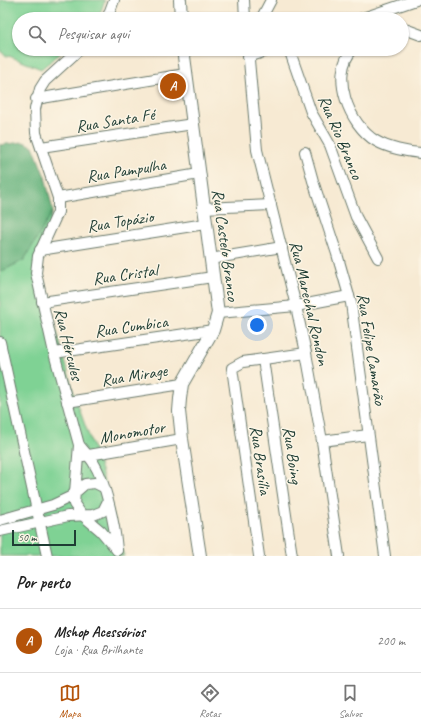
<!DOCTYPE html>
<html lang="pt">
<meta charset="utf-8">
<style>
:root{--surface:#fff;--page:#f2f2f2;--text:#222;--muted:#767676;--line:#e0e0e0;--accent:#b45309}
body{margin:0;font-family:Caveat,sans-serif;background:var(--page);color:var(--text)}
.scale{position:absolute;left:12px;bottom:10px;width:64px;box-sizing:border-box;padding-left:4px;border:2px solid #1f3d34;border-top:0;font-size:11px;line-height:14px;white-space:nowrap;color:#1f3d34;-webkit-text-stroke:3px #fcf5e5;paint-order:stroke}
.you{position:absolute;left:257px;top:325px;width:14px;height:14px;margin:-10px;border:3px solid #fff;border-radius:50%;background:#1a73e8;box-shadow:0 0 0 6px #1a73e833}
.badge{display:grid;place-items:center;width:26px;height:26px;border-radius:50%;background:var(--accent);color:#fff;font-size:13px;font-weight:700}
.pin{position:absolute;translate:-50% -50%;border:2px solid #fff;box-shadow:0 1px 4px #0006}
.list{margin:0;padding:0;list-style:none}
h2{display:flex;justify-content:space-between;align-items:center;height:52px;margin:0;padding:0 16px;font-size:17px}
h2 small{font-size:13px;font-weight:400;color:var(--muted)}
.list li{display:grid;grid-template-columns:26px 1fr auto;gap:12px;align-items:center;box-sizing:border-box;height:64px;padding:0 16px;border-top:1px solid var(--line)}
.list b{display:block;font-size:15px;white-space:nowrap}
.list p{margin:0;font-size:13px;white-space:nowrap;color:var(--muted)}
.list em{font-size:13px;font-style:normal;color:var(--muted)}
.icon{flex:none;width:22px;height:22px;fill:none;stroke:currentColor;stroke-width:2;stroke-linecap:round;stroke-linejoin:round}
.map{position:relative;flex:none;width:421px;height:556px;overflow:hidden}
.search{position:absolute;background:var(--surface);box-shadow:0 1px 3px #0004;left:12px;right:12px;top:12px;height:44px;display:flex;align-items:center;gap:10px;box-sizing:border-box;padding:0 14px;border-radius:22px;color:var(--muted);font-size:15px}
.sheet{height:116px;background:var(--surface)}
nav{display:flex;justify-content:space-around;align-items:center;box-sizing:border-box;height:56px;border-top:1px solid var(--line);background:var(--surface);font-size:11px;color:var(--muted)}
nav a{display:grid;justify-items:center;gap:2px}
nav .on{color:var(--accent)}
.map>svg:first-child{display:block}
.green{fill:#7fd294;stroke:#4f8864}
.forest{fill:#67b47e;stroke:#437859}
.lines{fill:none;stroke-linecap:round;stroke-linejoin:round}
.minor-casing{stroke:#6b7a6c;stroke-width:12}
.tertiary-casing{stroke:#6b7a6c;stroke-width:14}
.minor{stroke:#fff;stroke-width:10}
.tertiary{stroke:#fff;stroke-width:12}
.labels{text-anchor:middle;stroke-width:3;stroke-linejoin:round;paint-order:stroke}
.street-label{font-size:17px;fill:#1f3d34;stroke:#fcf5e5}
</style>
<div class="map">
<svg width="421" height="556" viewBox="0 0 421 556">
<rect width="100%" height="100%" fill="#fcf5e5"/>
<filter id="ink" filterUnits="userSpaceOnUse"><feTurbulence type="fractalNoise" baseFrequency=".025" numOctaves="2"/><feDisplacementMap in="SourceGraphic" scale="8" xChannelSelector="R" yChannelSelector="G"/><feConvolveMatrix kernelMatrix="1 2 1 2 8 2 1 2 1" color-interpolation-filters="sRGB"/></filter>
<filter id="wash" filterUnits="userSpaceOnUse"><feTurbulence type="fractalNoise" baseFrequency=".012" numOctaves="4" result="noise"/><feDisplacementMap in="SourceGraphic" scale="16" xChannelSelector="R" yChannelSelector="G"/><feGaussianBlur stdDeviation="0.9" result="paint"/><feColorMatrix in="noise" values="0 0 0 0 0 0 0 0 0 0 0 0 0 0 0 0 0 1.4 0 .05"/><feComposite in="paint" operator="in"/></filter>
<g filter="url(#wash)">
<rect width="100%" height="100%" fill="#f7ead3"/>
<g class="green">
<polygon points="0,0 105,0 98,19 19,19 19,49 66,49 41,69 9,56 8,57 0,51"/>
<polygon points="53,211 39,268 75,397 101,470 124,556 0,556 0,272 24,260"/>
</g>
<polygon class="forest" points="23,142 33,146 45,177 53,211 24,260 0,272 0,145"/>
</g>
<g filter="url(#ink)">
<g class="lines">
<defs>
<g id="minor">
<polyline points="244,0 245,19"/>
<polyline points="385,11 392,19"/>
<polyline points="107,19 114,0"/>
<polyline points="261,19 271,0"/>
<polyline points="360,19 416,0"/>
<polyline points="402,28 421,35"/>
<polyline points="80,49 45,81 40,89 35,109 36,133 58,198 58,212 38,256 36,273 54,353 79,445 74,504 82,515 101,531 117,550"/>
<polyline points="248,49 257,150 296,306 306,353 322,441 339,556"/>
<polyline points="289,49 311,112 330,145 356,217 378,258"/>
<path d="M353 49C329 74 349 125 376 141 388 148 407 152 421 153"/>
<polyline points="248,57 273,49"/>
<polyline points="36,99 185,74"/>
<polyline points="41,147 193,124"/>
<polyline points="305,152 313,181 337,254 351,303 385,556"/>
<polyline points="58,198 199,174"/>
<polyline points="203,208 271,205"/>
<polyline points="40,250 205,224"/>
<polyline points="210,259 282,247"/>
<polyline points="42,302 213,277"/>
<polyline points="218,313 296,306 349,296"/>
<polyline points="0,342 47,556"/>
<polyline points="54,353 213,330"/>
<polyline points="263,359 292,556"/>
<polyline points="67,402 182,384"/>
<polyline points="322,441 368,435"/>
<path d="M79 445C84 451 89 456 93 462 106 482 115 526 117 550"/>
<polyline points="83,456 182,439"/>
<polyline points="0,520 53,505 70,497 85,484 95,483 103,487"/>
<polyline points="0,531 68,516 93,515 103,511 107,503"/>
<polyline points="259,556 232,368 243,362 306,353"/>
</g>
<g id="tertiary">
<polyline points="180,0 181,19"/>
<polyline points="183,49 218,313 213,330 182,384 180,399 179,411 182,439 200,556"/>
</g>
</defs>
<use href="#minor" class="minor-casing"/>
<use href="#tertiary" class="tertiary-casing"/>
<use href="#minor" class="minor"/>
<use href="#tertiary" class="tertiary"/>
</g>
</g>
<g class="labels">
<g class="street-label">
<text transform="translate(115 120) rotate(-9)" y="6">Rua Santa Fé</text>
<text transform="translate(341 137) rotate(67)" y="6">Rua Rio Branco</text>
<text transform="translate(126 170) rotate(-9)" y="6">Rua Pampulha</text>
<text transform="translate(120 221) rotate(-9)" y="6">Rua Topázio</text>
<text transform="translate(226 245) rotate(82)" y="6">Rua Castelo Branco</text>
<text transform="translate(125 274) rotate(-8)" y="6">Rua Cristal</text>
<text transform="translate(310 303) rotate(77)" y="6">Rua Marechal Rondon</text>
<text transform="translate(131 326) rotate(-8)" y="6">Rua Cumbica</text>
<text transform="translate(69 344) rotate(76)" y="6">Rua Hércules</text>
<text transform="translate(372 349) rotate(81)" y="6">Rua Felipe Camarão</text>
<text transform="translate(134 375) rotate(-9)" y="6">Rua Mirage</text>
<text transform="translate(132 432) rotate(-10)" y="6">Monomotor</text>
<text transform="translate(293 455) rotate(82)" y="6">Rua Boing</text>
<text transform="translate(261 460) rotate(82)" y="6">Rua Brasília</text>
</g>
</g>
</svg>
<div class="scale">50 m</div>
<div class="you"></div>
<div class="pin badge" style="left:173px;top:86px">A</div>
<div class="search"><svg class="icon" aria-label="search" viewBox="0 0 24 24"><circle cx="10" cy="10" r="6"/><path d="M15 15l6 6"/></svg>Pesquisar aqui</div>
</div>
<section class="sheet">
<h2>Por perto<small></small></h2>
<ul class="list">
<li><span class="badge">A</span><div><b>Mshop Acessórios</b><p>Loja · Rua Brilhante</p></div><em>200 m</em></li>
</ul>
</section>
<nav>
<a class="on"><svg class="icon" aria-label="map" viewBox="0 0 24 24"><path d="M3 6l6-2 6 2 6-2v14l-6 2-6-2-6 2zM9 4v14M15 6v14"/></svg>Mapa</a>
<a><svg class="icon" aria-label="directions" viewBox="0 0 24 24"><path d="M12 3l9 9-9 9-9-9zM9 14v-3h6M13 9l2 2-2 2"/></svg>Rotas</a>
<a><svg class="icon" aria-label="saved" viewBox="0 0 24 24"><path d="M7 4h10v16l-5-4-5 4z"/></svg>Salvos</a>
</nav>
